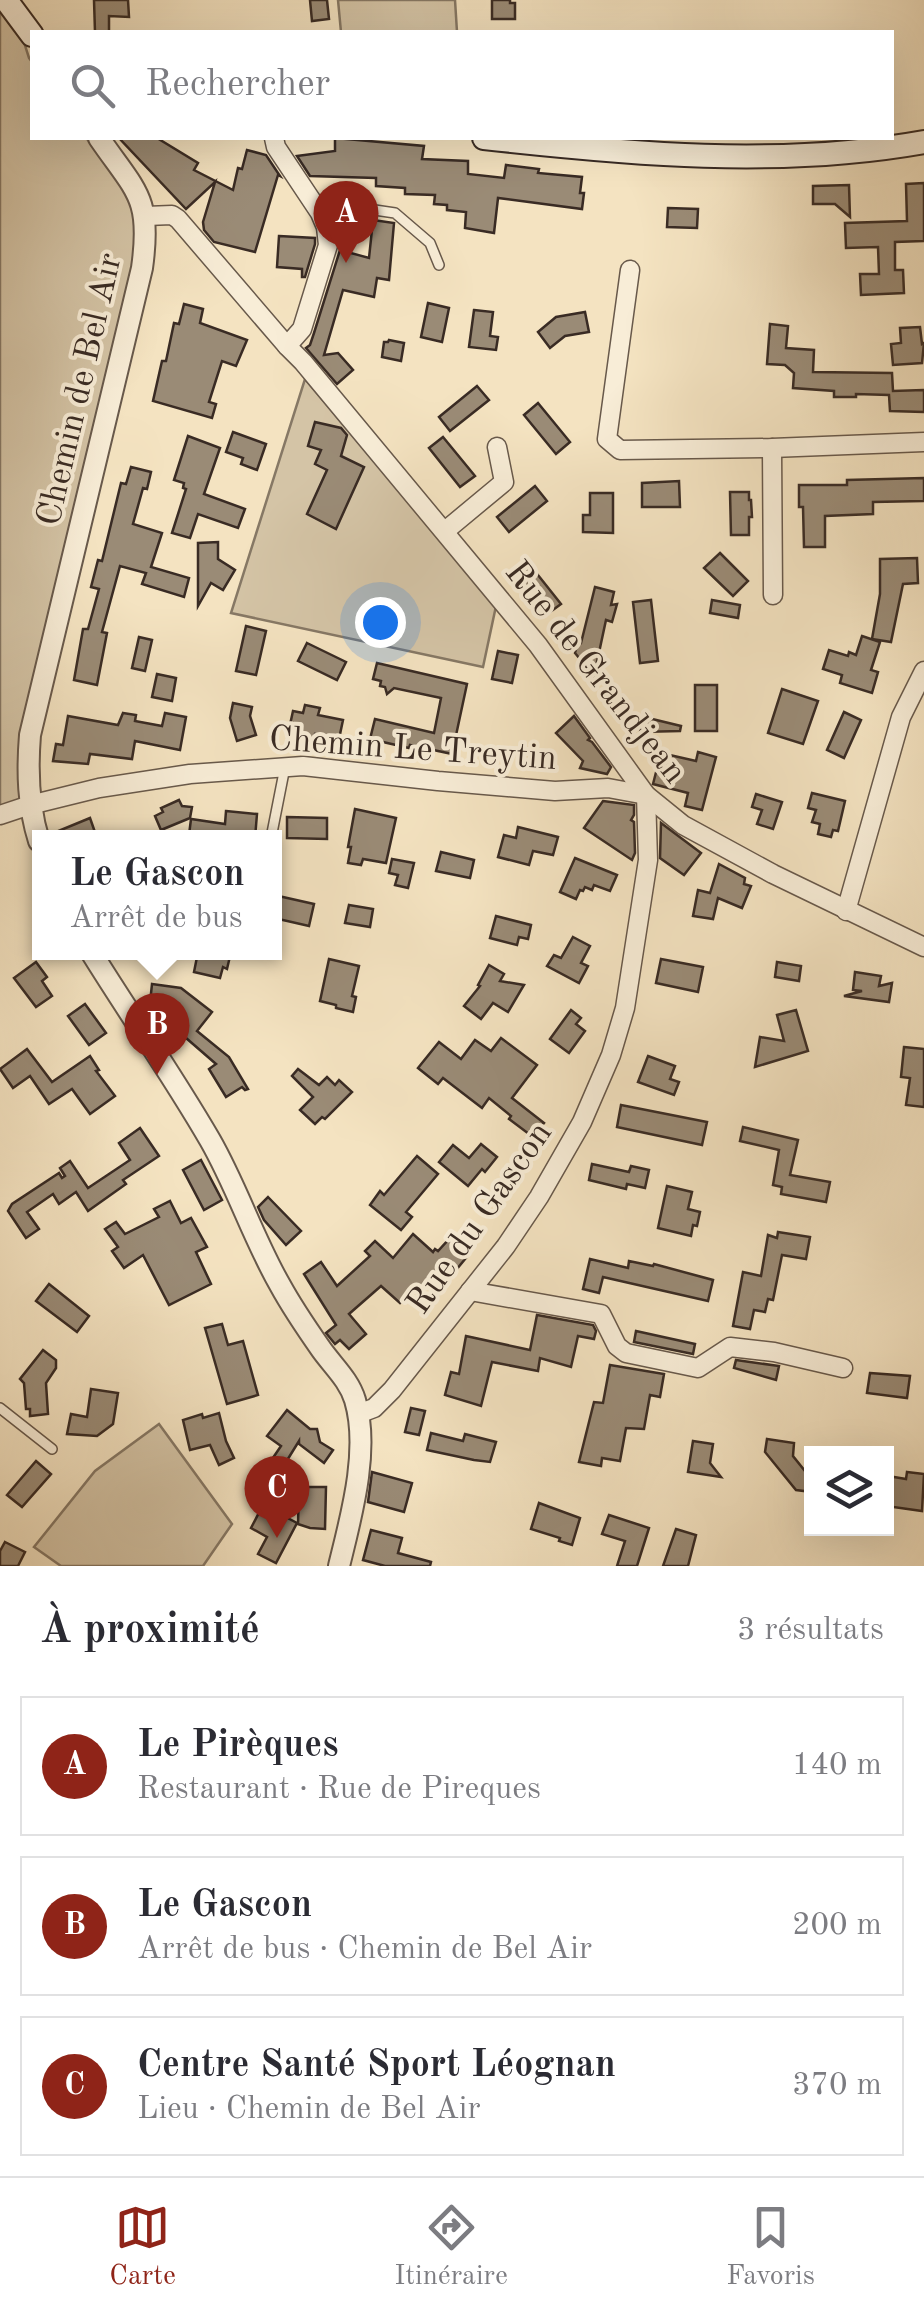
<!DOCTYPE html>
<html lang="fr">
<meta charset="utf-8">
<style>
:root{--surface:#fff;--page:#f7f7f7;--text:#2b2b33;--muted:#7c7c81;--line:#e1e1e2;--accent:#8f2418}
body{margin:0;font-family:"Old Standard TT",serif;background:var(--page);color:var(--text)}
.controls{position:absolute;right:30px;bottom:30px;display:grid;overflow:hidden;border-radius:0px;box-shadow:0 10px 40px #0002}
.controls button{width:90px;height:90px;display:grid;place-items:center;padding:0;border:0;border-bottom:2px solid var(--line);background:var(--surface);color:var(--text);font:50px sans-serif}
.you{position:absolute;left:380px;top:622px;width:35px;height:35px;margin:-25px;border:8px solid #fff;border-radius:50%;background:#1a73e8;box-shadow:0 0 0 15px #1a73e833}
.badge{display:grid;place-items:center;width:65px;height:65px;border-radius:50%;background:var(--accent);color:#fff;font-size:32px;font-weight:700}
.pin{position:absolute;translate:-50% -82px;filter:drop-shadow(0 2px 5px #0008)}
.pin::after{content:'';position:absolute;top:52px;width:35px;height:30px;background:inherit;clip-path:polygon(0 0,100% 0,50% 100%)}
.popup{position:absolute;left:32px;top:830px;width:250px;height:130px;box-sizing:border-box;display:grid;place-content:center;border-radius:0px;background:var(--surface);filter:drop-shadow(0 2px 8px #0005);font-size:32px;white-space:nowrap;color:var(--muted)}
.popup b{font-size:38px;color:var(--text)}
.popup::after{content:'';position:absolute;left:50%;top:100%;margin-left:-20px;border:20px solid transparent;border-top-color:var(--surface)}
.list{margin:0;padding:0;list-style:none}
h2{display:flex;justify-content:space-between;align-items:center;height:130px;margin:0;padding:0 40px;font-size:42px}
h2 small{font-size:32px;font-weight:400;color:var(--muted)}
.list li{display:grid;grid-template-columns:65px 1fr auto;gap:30px;align-items:center;box-sizing:border-box;height:140px;margin:0 20px 20px;padding:0 20px;border:2px solid var(--line);border-radius:0px}
.list b{display:block;font-size:38px;white-space:nowrap}
.list p{margin:0;font-size:32px;white-space:nowrap;color:var(--muted)}
.list em{font-size:32px;font-style:normal;color:var(--muted)}
.icon{flex:none;width:55px;height:55px;fill:none;stroke:currentColor;stroke-width:2;stroke-linecap:round;stroke-linejoin:round}
.map{position:relative;flex:none;width:924px;height:1566px;overflow:hidden}
.search{position:absolute;background:var(--surface);box-shadow:0 10px 40px #0002;left:30px;right:30px;top:30px;height:110px;display:flex;align-items:center;gap:25px;box-sizing:border-box;padding:0 35px;border-radius:0px;color:var(--muted);font-size:38px}
.sheet{height:610px;background:var(--surface)}
nav{display:flex;justify-content:space-around;align-items:center;box-sizing:border-box;height:140px;border-top:2px solid var(--line);background:var(--surface);font-size:28px;color:var(--muted)}
nav a{display:grid;justify-items:center;gap:5px}
nav .on{color:var(--accent)}
.map>svg:first-child{display:block}
.green{fill:#d4c4a6;stroke:#867865;stroke-width:2.5}
.building{fill:#9a8b76;stroke:#392b24;stroke-width:2.5}
.lines{fill:none;stroke-linecap:round;stroke-linejoin:round}
.service-casing{stroke:#68594b;stroke-width:12}
.minor-casing{stroke:#68594b;stroke-width:21}
.tertiary-casing{stroke:#68594b;stroke-width:24}
.secondary-casing{stroke:#392b24;stroke-width:26}
.service{stroke:#f8edd7;stroke-width:9}
.minor{stroke:#f8edd7;stroke-width:18}
.tertiary{stroke:#f8edd7;stroke-width:20}
.secondary{stroke:#f8edd7;stroke-width:22}
.labels{text-anchor:middle;stroke-width:8;stroke-linejoin:round;paint-order:stroke}
.street-label{font-size:35px;fill:#392b24;stroke:#f8edd7}
</style>
<div class="map">
<svg width="924" height="1566" viewBox="0 0 924 1566">
<rect width="100%" height="100%" fill="#f4e3c1"/>
<filter id="stains"><feTurbulence type="fractalNoise" baseFrequency=".002" numOctaves="4"/><feColorMatrix values="0 0 0 0 .2 0 0 0 0 .09 0 0 0 0 .02 0 0 0 .5 -.17"/></filter>
<radialGradient id="worn" r=".72"><stop offset=".6" stop-color="#630" stop-opacity="0"/><stop offset="1" stop-color="#630" stop-opacity=".3"/></radialGradient>
<g class="green">
<polygon points="0,0 14,11 29,58 32,62 32,138 86,138 130,181 146,216 30,735 30,805 0,815"/>
<polygon points="338,0 455,0 457,32 341,32"/>
<polygon points="305,379 496,606 483,667 231,613"/>
<polygon points="159,1424 232,1524 203,1566 61,1566 34,1547 95,1471"/>
</g>
<g class="building">
<polygon points="94,0 128,0 129,17 109,16 109,32 95,32"/>
<polygon points="310,0 327,0 329,19 312,21"/>
<polygon points="492,0 510,0 510,3 515,3 515,19 492,19"/>
<polygon points="119,138 157,138 198,163 194,170 233,190 238,168 242,169 247,150 266,155 280,176 278,175 255,252 214,242 204,230 203,222 215,182 186,209"/>
<polygon points="335,138 424,146 422,159 468,161 468,174 504,178 506,165 539,169 538,173 582,177 580,193 584,193 582,209 498,198 494,233 465,228 466,212 447,210 447,205 434,204 435,195 405,194 405,188 376,186 376,178 310,176 297,156 335,151"/>
<polygon points="924,183 924,241 895,242 895,270 903,270 904,293 861,295 860,274 879,274 878,247 846,248 845,223 907,221 906,184"/>
<polygon points="849,185 850,217 835,204 813,204 813,186"/>
<polygon points="668,208 698,209 697,228 667,227"/>
<polygon points="373,220 394,223 389,280 377,278 374,297 343,290 324,355 338,353 353,370 337,384 306,348 310,345 314,333 340,250 369,258"/>
<polygon points="279,236 315,238 315,244 305,277 302,277 302,269 277,267"/>
<polygon points="428,303 449,308 442,342 421,337"/>
<polygon points="184,304 203,309 200,323 247,340 236,366 222,361 209,402 216,404 212,418 153,401 162,361 166,361 174,323 179,324"/>
<polygon points="474,310 493,312 490,336 498,337 496,350 469,347"/>
<polygon points="585,312 589,332 565,336 550,348 538,332 556,317"/>
<polygon points="770,324 788,326 786,348 814,350 813,372 892,373 893,391 924,390 924,412 890,411 889,395 856,394 856,397 834,397 834,391 793,388 794,373 785,365 767,364"/>
<polygon points="920,327 922,344 924,343 922,363 893,365 891,344 901,343 900,328"/>
<polygon points="389,340 404,343 401,361 382,357 384,342 388,342"/>
<polygon points="477,386 489,400 450,431 439,417"/>
<polygon points="538,403 570,442 556,454 524,415"/>
<polygon points="315,422 341,428 347,435 341,456 364,467 336,529 307,514 327,470 315,464 321,450 308,446"/>
<polygon points="233,432 266,444 257,470 241,464 243,458 226,452"/>
<polygon points="188,436 220,448 204,494 245,509 238,528 198,514 190,538 172,533 186,489 183,488 184,483 174,480"/>
<polygon points="443,437 475,476 460,487 429,448"/>
<polygon points="131,467 151,472 147,489 143,488 133,524 162,533 151,567 189,578 184,597 142,584 146,573 120,566 102,632 107,633 97,685 74,680 83,629 88,629 99,589 91,587 98,560 102,561 121,483 126,484"/>
<polygon points="924,478 924,501 873,502 873,514 825,516 825,547 804,547 803,507 799,507 799,485 847,485 847,480"/>
<polygon points="679,481 680,507 642,507 642,483"/>
<polygon points="535,486 547,501 509,532 497,517"/>
<polygon points="730,492 749,492 749,500 751,500 752,517 749,517 749,535 731,535"/>
<polygon points="590,493 613,493 613,533 583,532 583,515 590,515"/>
<polygon points="218,542 218,559 235,570 223,590 211,583 198,606 198,543"/>
<polygon points="720,553 748,581 733,596 704,568"/>
<polygon points="917,558 918,583 903,584 891,642 872,639 880,594 880,559"/>
<polygon points="530,565 561,604 546,615 516,576"/>
<polygon points="595,587 614,592 611,605 617,604 612,622 606,620 594,676 575,653 578,642 581,643"/>
<polygon points="651,600 658,661 640,663 633,602"/>
<polygon points="712,600 740,605 738,618 710,613"/>
<polygon points="246,626 266,631 256,675 236,671"/>
<polygon points="862,636 880,642 871,670 878,672 872,693 840,683 842,675 823,669 829,650 848,656 849,652 856,655"/>
<polygon points="139,637 152,640 145,671 132,668"/>
<polygon points="307,643 346,662 337,680 298,661"/>
<polygon points="498,651 518,655 512,683 492,679"/>
<polygon points="377,663 467,684 452,754 410,745 409,748 370,739 375,719 434,733 441,698 394,688 387,694 385,687 380,686 381,681 373,679"/>
<polygon points="157,674 176,678 172,701 152,697"/>
<rect x="695" y="685" width="22" height="46"/>
<polygon points="782,689 818,701 803,744 768,733"/>
<polygon points="233,703 252,707 250,716 256,735 237,741 230,718"/>
<polygon points="305,705 320,708 318,715 343,720 339,739 315,734 314,739 288,734 293,711 303,713"/>
<polygon points="844,712 861,720 844,758 827,750"/>
<polygon points="123,713 136,715 135,721 162,726 165,713 186,717 180,750 135,741 132,759 90,754 88,764 53,761 56,744 63,745 68,716 118,725"/>
<polygon points="574,716 590,738 588,740 592,742 611,767 607,774 580,768 583,761 556,733"/>
<polygon points="644,717 681,726 680,731 640,732"/>
<polygon points="698,752 716,757 702,810 685,806 688,793 653,784 661,753 696,761"/>
<polygon points="812,793 845,801 838,831 833,830 831,837 818,834 820,824 812,822 816,810 808,808"/>
<polygon points="756,794 782,802 773,829 757,824 762,810 752,807"/>
<polygon points="179,800 182,806 192,807 190,818 161,830 155,816 163,812 161,808"/>
<polygon points="603,801 634,805 634,815 631,820 634,822 635,853 632,860 584,828"/>
<polygon points="355,809 396,818 386,863 363,859 361,865 348,863 351,847 348,847"/>
<polygon points="226,811 257,814 255,838 207,838 189,835 191,819 225,824"/>
<polygon points="287,817 327,818 327,839 287,838"/>
<polygon points="90,818 97,838 52,838 51,834"/>
<polygon points="661,823 701,853 684,875 660,858"/>
<polygon points="518,827 558,837 553,855 533,851 529,865 498,857 504,835 516,838"/>
<polygon points="441,852 474,860 470,878 436,871"/>
<polygon points="575,858 617,875 610,891 594,885 592,890 585,887 583,891 580,890 576,899 560,892"/>
<polygon points="392,859 414,863 408,888 395,885 398,875 389,873"/>
<polygon points="719,864 745,878 744,884 751,886 742,908 718,898 713,919 693,916 698,890 710,893"/>
<polygon points="274,895 314,904 309,926 274,918"/>
<polygon points="349,905 373,909 370,927 345,923"/>
<polygon points="496,916 531,925 528,939 519,937 517,945 490,938"/>
<polygon points="573,937 590,946 581,963 588,966 579,983 547,966 554,955 561,958"/>
<polygon points="198,952 231,952 227,969 223,967 220,978 194,972"/>
<polygon points="329,959 359,966 352,996 356,997 353,1012 336,1008 336,1005 320,1001"/>
<polygon points="661,959 703,967 698,992 656,983"/>
<polygon points="36,962 47,977 42,981 52,996 36,1007 14,978"/>
<polygon points="777,962 801,966 799,981 775,977"/>
<polygon points="489,965 504,974 500,981 524,985 508,1012 493,1003 481,1019 464,1006 480,986 478,985"/>
<polygon points="855,972 881,976 879,986 892,983 889,1002 844,996 862,991 853,990"/>
<polygon points="152,984 181,988 212,1012 197,1031 229,1057 248,1089 245,1090 242,1087 226,1097 209,1069 216,1064 178,1031 185,1022 170,1010 157,1009 157,1004 150,1003"/>
<polygon points="85,1004 106,1033 89,1045 68,1016"/>
<polygon points="571,1010 581,1018 576,1024 585,1031 569,1053 550,1039"/>
<polygon points="796,1010 808,1051 755,1067 760,1037 784,1041 777,1015"/>
<polygon points="501,1038 537,1065 512,1098 544,1123 533,1137 509,1119 511,1116 489,1098 482,1108 443,1078 438,1084 418,1068 439,1042 461,1059 475,1040 491,1051"/>
<polygon points="904,1047 924,1049 924,1107 906,1105 910,1078 901,1077"/>
<polygon points="27,1049 52,1082 90,1056 99,1070 96,1071 115,1096 90,1114 72,1089 49,1104 30,1076 13,1088 0,1069"/>
<polygon points="648,1056 675,1066 670,1079 679,1082 674,1095 638,1082"/>
<polygon points="298,1069 319,1085 327,1077 335,1085 339,1080 352,1092 325,1119 322,1117 315,1124 300,1110 313,1097 292,1076"/>
<polygon points="621,1105 707,1122 702,1145 617,1127"/>
<polygon points="743,1127 798,1140 790,1175 830,1182 826,1202 781,1194 782,1187 773,1185 779,1150 740,1141"/>
<polygon points="140,1128 159,1156 123,1180 126,1184 88,1211 76,1192 59,1204 53,1194 27,1212 39,1229 26,1238 8,1211 12,1204 59,1173 62,1178 65,1176 60,1168 70,1161 88,1188 130,1160 119,1143"/>
<polygon points="481,1144 497,1157 485,1172 482,1169 468,1186 439,1162 453,1145 469,1158"/>
<polygon points="417,1156 438,1174 406,1212 412,1217 401,1230 370,1205 380,1191 384,1195"/>
<polygon points="201,1160 222,1200 204,1210 183,1170"/>
<polygon points="592,1164 629,1172 631,1166 649,1170 645,1188 627,1184 626,1189 589,1180"/>
<polygon points="667,1186 692,1192 688,1209 700,1212 697,1226 693,1225 691,1236 658,1228"/>
<polygon points="268,1197 301,1231 286,1245 264,1220 258,1207"/>
<polygon points="170,1201 181,1223 191,1218 207,1247 196,1252 211,1284 169,1305 143,1255 124,1268 112,1251 118,1247 105,1229 116,1222 125,1234 159,1217 154,1209"/>
<polygon points="778,1232 810,1237 806,1259 782,1255 773,1300 768,1299 765,1312 754,1310 750,1329 733,1326 743,1272 761,1276 768,1235 777,1238"/>
<polygon points="413,1234 433,1252 435,1249 438,1251 450,1238 470,1253 452,1275 441,1265 417,1292 413,1289 400,1303 381,1286 349,1314 366,1334 349,1349 340,1340 335,1344 326,1333 336,1325 304,1274 321,1262 337,1286 370,1256 365,1251 375,1241 393,1258"/>
<polygon points="590,1259 628,1268 629,1261 653,1266 654,1264 713,1280 708,1301 603,1277 599,1293 583,1289"/>
<polygon points="49,1284 89,1316 77,1332 36,1301"/>
<polygon points="537,1315 593,1325 596,1331 594,1339 578,1336 571,1367 540,1358 538,1371 492,1362 481,1406 445,1395 451,1372 459,1374 466,1336 530,1350"/>
<polygon points="222,1324 228,1345 243,1341 258,1395 227,1404 205,1328"/>
<polygon points="636,1331 695,1344 693,1354 634,1342"/>
<polygon points="43,1350 56,1360 56,1368 46,1383 48,1414 30,1416 30,1409 26,1409 24,1383 20,1379"/>
<polygon points="736,1360 779,1366 776,1380 734,1368"/>
<polygon points="610,1365 664,1374 660,1397 650,1395 644,1429 626,1428 620,1461 602,1458 601,1466 579,1462 594,1402 603,1403"/>
<polygon points="870,1373 910,1376 907,1398 867,1393"/>
<polygon points="91,1389 118,1393 113,1424 97,1436 67,1434 71,1414 87,1417"/>
<polygon points="411,1408 425,1411 419,1435 405,1432"/>
<polygon points="287,1410 310,1429 317,1429 320,1442 333,1450 324,1463 299,1444 299,1441 278,1475 266,1468 281,1446 267,1436"/>
<polygon points="219,1413 226,1441 234,1458 219,1465 210,1445 190,1450 183,1420 202,1414 203,1418"/>
<polygon points="431,1433 463,1441 465,1434 496,1442 490,1462 474,1460 427,1450"/>
<polygon points="767,1439 794,1443 793,1456 805,1471 812,1472 812,1492 796,1490 765,1452"/>
<polygon points="693,1441 713,1444 710,1463 721,1477 688,1472"/>
<polygon points="36,1461 51,1474 22,1507 7,1495"/>
<polygon points="372,1472 412,1483 404,1512 368,1502"/>
<polygon points="907,1472 924,1474 922,1511 886,1506 888,1476 906,1479"/>
<polygon points="299,1487 326,1487 325,1529 310,1528 298,1524"/>
<polygon points="539,1503 580,1518 572,1545 559,1541 560,1538 531,1529"/>
<polygon points="263,1505 297,1523 276,1563 258,1554 267,1537 251,1528"/>
<polygon points="609,1515 649,1528 637,1566 617,1566 625,1541 602,1534"/>
<polygon points="676,1529 696,1535 688,1566 663,1566"/>
<polygon points="371,1530 402,1538 398,1553 431,1562 430,1566 385,1566 363,1560"/>
<polygon points="5,1542 25,1552 18,1566 0,1566 0,1551"/>
</g>
<g class="lines">
<defs>
<g id="service">
<polyline points="314,201 395,213 430,243 439,265"/>
<polyline points="271,838 285,767"/>
<polyline points="0,1408 52,1449"/>
</g>
<g id="minor">
<polyline points="274,138 276,147 320,213 326,227 328,245 302,329 287,346"/>
<polyline points="146,216 172,215 178,219 287,346 303,362 538,645 646,795 683,825 773,874 924,947"/>
<polyline points="630,270 607,439 620,450 772,448 924,442"/>
<polyline points="772,448 773,595"/>
<polyline points="445,531 504,482 497,447"/>
<polyline points="0,815 30,805 99,788 190,774 303,766 438,781 555,791 608,788 646,795"/>
<polyline points="846,911 901,717 924,671"/>
<polyline points="470,1291 601,1314 617,1346 626,1353 698,1368 730,1347 774,1352 843,1368"/>
<polyline points="358,1414 374,1408 392,1390 506,1246 539,1197 582,1122 611,1055 625,1008 648,860 646,795"/>
</g>
<g id="tertiary">
<path d="M39 841C28 806 27 772 30 735L142 268C152 197 136 192 99 138"/>
<path d="M91 952C130 1015 173 1076 210 1140 237 1187 253 1238 280 1285 292 1307 307 1329 321 1349 333 1366 349 1380 355 1400 370 1450 351 1517 339 1566"/>
</g>
<g id="secondary">
<polyline points="6,0 32,35"/>
<path d="M484 138C629 154 779 168 924 142"/>
</g>
</defs>
<use href="#service" class="service-casing"/>
<use href="#minor" class="minor-casing"/>
<use href="#tertiary" class="tertiary-casing"/>
<use href="#secondary" class="secondary-casing"/>
<use href="#service" class="service"/>
<use href="#minor" class="minor"/>
<use href="#tertiary" class="tertiary"/>
<use href="#secondary" class="secondary"/>
</g>
<g class="labels">
<g class="street-label">
<text transform="translate(78 389) rotate(-77)" y="12">Chemin de Bel Air</text>
<text transform="translate(597 671) rotate(52)" y="12">Rue de Grandjean</text>
<text transform="translate(413 747) rotate(4)" y="12">Chemin Le Treytin</text>
<text transform="translate(478 1217) rotate(-55)" y="12">Rue du Gascon</text>
</g>
</g>
<rect width="100%" height="100%" filter="url(#stains)"/>
<rect width="100%" height="100%" fill="url(#worn)"/>
</svg>
<div class="controls">
<button><svg class="icon" aria-label="layers" viewBox="0 0 24 24"><path d="M12 4l9 5-9 5-9-5zM3 14l9 5 9-5"/></svg></button>
</div>
<div class="you"></div>
<div class="pin badge" style="left:346px;top:263px">A</div>
<div class="pin badge" style="left:157px;top:1075px">B</div>
<div class="popup"><b>Le Gascon</b>Arrêt de bus</div>
<div class="pin badge" style="left:277px;top:1538px">C</div>
<div class="search"><svg class="icon" aria-label="search" viewBox="0 0 24 24"><circle cx="10" cy="10" r="6"/><path d="M15 15l6 6"/></svg>Rechercher</div>
</div>
<section class="sheet">
<h2>À proximité<small>3 résultats</small></h2>
<ul class="list">
<li><span class="badge">A</span><div><b>Le Pirèques</b><p>Restaurant · Rue de Pireques</p></div><em>140 m</em></li>
<li><span class="badge">B</span><div><b>Le Gascon</b><p>Arrêt de bus · Chemin de Bel Air</p></div><em>200 m</em></li>
<li><span class="badge">C</span><div><b>Centre Santé Sport Léognan</b><p>Lieu · Chemin de Bel Air</p></div><em>370 m</em></li>
</ul>
</section>
<nav>
<a class="on"><svg class="icon" aria-label="map" viewBox="0 0 24 24"><path d="M3 6l6-2 6 2 6-2v14l-6 2-6-2-6 2zM9 4v14M15 6v14"/></svg>Carte</a>
<a><svg class="icon" aria-label="directions" viewBox="0 0 24 24"><path d="M12 3l9 9-9 9-9-9zM9 14v-3h6M13 9l2 2-2 2"/></svg>Itinéraire</a>
<a><svg class="icon" aria-label="saved" viewBox="0 0 24 24"><path d="M7 4h10v16l-5-4-5 4z"/></svg>Favoris</a>
</nav>
